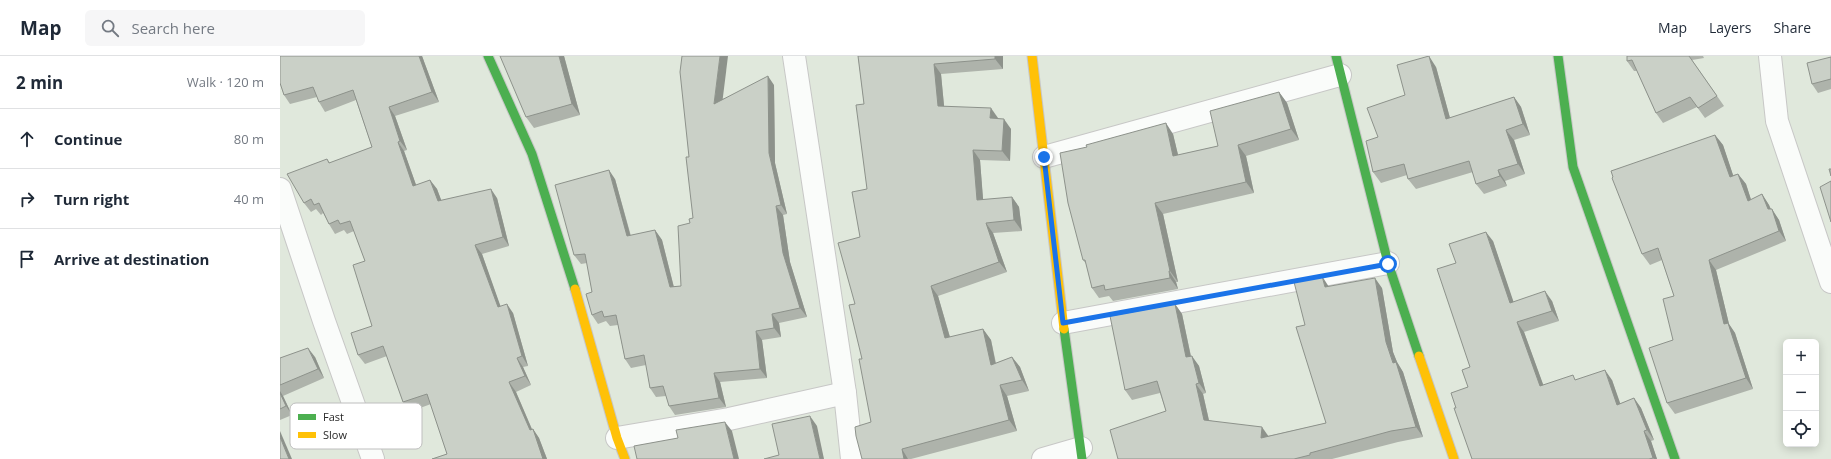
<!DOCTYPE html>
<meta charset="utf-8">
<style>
:root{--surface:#fff;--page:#f6f6f7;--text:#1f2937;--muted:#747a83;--line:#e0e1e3}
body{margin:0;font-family:"Open Sans",sans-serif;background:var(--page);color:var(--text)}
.controls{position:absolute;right:12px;bottom:12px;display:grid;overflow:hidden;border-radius:6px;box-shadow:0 2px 10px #0003}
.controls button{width:36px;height:36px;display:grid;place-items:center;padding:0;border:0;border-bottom:1px solid var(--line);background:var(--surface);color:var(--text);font:20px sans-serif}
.stop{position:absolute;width:12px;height:12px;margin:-9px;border:3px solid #1a73e8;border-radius:50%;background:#fff}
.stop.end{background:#1a73e8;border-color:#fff;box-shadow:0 1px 4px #0008}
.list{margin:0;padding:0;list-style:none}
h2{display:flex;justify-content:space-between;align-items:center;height:52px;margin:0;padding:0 16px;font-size:17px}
h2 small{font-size:13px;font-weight:400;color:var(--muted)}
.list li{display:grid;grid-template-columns:26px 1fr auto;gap:12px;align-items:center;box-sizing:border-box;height:60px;padding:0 16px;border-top:1px solid var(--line)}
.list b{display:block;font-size:15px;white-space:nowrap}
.list em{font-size:13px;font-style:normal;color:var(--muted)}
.icon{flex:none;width:22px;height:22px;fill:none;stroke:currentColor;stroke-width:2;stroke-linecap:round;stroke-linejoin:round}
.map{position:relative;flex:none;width:1551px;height:403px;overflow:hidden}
header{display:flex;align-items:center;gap:24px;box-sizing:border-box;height:56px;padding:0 20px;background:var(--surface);border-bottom:1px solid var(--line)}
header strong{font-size:19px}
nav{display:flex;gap:22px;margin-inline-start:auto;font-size:14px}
.search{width:280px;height:36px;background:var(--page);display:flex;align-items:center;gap:10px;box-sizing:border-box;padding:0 14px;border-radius:6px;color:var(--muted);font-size:15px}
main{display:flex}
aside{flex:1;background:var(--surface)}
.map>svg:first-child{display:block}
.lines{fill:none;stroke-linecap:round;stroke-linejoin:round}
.street-casing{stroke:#c7c7c6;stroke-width:24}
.fast-casing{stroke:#c7c7c6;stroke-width:11}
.slow-casing{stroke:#c7c7c6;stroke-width:11}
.street{stroke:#fafcfa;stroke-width:22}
.fast{stroke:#4caf50;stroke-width:9}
.slow{stroke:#ffc107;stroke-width:9}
.wall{fill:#aeb3ab}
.shaded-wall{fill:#8d928b}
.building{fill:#cad0c7;stroke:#8d928b}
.route{stroke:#1a73e8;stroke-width:5}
.key{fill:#fff;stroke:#bebebe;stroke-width:1}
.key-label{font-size:11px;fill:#282828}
</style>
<header>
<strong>Map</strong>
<div class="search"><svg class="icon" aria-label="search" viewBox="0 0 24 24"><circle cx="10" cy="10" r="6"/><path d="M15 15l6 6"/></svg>Search here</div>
<nav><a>Map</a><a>Layers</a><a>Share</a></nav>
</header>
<main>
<aside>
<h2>2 min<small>Walk · 120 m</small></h2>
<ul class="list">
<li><svg class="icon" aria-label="ahead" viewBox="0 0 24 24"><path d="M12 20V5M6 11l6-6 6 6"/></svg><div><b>Continue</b></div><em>80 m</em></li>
<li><svg class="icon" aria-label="right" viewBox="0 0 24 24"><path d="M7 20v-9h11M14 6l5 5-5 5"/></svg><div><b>Turn right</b></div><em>40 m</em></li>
<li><svg class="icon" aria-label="arrive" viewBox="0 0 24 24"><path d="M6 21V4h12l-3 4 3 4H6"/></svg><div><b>Arrive at destination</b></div></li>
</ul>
</aside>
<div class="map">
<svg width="1551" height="403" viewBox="0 0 1551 403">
<rect width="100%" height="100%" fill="#e0e8dc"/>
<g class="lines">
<defs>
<g id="street">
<polyline points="514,0 565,337 572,403"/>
<polyline points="1490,0 1497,65 1551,226"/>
<polyline points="764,101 1060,19"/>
<polyline points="0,133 44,265 93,403"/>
<polyline points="783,267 1108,207"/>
<polyline points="337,382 449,363 565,337"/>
<polyline points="763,403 801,392"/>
</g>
<g id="fast">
<polyline points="208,0 252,98 295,233"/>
<polyline points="1056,0 1108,207 1139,300"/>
<polyline points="1278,0 1293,111 1395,403"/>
<polyline points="784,273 802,403"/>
</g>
<g id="slow">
<polyline points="752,0 784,273"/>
<polyline points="295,233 337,382 345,403"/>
<polyline points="1139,300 1174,403"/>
</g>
</defs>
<use href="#street" class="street-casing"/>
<use href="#fast" class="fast-casing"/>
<use href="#slow" class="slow-casing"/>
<use href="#street" class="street"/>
<use href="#fast" class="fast"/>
<use href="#slow" class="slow"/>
</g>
<g class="wall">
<polygon points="142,0 159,46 115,60 127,94 124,95 136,129 150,124 157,133 161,144 217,142 229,190 202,198 220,250 233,257 248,310 243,311 251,329 236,336 252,373 253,373 259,382 267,403 152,403 167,398 151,348 129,356 123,346 107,300 85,308 78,299 92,270 85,205 74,175 67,178 64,174 55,178 49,168 43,157 41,159 36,153 31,156 24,147 47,103 50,107 92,91 76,44 45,56 39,46 37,41 10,48 4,39 0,27"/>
<polygon points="284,0 300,59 254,72 246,61"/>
<polygon points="578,0 723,0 723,13 661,18 664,50 718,62 731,73 730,105 700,104 703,144 732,141 739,151 742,175 713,177 727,216 658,240 670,281 703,273 711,284 716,307 732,301 740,311 749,335 727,340 737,375 631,403 582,403 591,366 582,303 575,248 580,181 587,133 584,48"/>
<polygon points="1347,0 1423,0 1424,2 1412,4 1444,50 1425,62 1417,51 1383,67 1376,57 1357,15 1354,15 1347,5"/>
<polygon points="1551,1 1551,33 1538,37 1532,28"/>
<polygon points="1156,11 1170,62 1234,41 1241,51 1250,79 1234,84 1245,118 1225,125 1227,130 1204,138 1196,128 1193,116 1136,133 1128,123 1127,119 1101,127 1093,116 1098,81 1125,39"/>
<polygon points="494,29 495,107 507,158 503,159 510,206 527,261 499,267 501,281 482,284 487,322 440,326 446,351 395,359 389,350 386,340 376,341 370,332 366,309 351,312 345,303 338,269 330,270 326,265 318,268 312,259 312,236 307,207 301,208 294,199 335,123 351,180 375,174 382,184 394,231 401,230 410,167 413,162 409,101 442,43"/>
<polygon points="999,36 1007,47 1019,84 966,100 974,137 883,158 898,226 896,226 898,233 833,245 829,240 819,242 812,232 807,209 803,204 893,78 898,99 938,90"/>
<polygon points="1435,79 1443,89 1453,119 1458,118 1466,128 1471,144 1482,138 1489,149 1491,153 1499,164 1506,185 1436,214 1449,268 1455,277 1473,333 1395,358 1387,347 1393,284 1394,240 1382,204 1370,209 1362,198"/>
<polygon points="1213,185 1233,246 1272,245 1279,265 1244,276 1263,329 1296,324 1332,324 1340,348 1354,342 1361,352 1374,384 1371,385 1377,403 1192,403 1176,352 1188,331 1190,311 1176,207"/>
<polygon points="1049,230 1102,232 1113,296 1117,306 1123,316 1143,381 1118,386 1052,403 838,403 886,355 880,337 852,344 845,334 895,248 902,258 911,300 919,310 926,337 923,338 929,364 988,380 1046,367 1025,269"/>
<polygon points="35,301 44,322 3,340 12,359 0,364 0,302"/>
</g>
<g class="shaded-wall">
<polygon points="139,0 142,0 159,46 152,36"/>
<polygon points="279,0 284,0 300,59 292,48"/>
<polygon points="440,0 448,0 441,57 434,48"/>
<polygon points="715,0 723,0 723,13 715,3"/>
<polygon points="1149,0 1156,11 1173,73 1166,63"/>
<polygon points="654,8 661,18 665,60 658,50"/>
<polygon points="488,20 494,29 495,107 507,158 501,149 489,97"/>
<polygon points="999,36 1007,47 1019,84 1011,73"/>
<polygon points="1234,41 1241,51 1250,79 1243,68"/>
<polygon points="109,51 115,60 127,94 120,85"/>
<polygon points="711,52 718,62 710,62"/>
<polygon points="724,63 731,73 730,105 722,95"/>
<polygon points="886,67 893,78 901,111 893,100"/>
<polygon points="1226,74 1234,84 1245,118 1238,108"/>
<polygon points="1435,79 1443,89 1457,131 1450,121"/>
<polygon points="118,86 124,95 140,140 133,130"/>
<polygon points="958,89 966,100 974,137 966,126"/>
<polygon points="693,94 700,104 704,155 697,144"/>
<polygon points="329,114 335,123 353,189 347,180"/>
<polygon points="1218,114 1225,125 1227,130 1220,120"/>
<polygon points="1458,118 1466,128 1475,156 1468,145"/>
<polygon points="150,124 157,133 165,154 158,145"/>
<polygon points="211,133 217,142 229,190 223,181"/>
<polygon points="1482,138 1489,149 1494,161 1492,153 1499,164 1506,185 1499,175 1488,153"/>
<polygon points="732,141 739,151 742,175 734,164"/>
<polygon points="875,147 883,158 898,226 890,215"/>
<polygon points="496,150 503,159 510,206 527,261 520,252 503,197"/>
<polygon points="706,167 713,177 727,216 719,206"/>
<polygon points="375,174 382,184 396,240 390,231"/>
<polygon points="1206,176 1213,185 1237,256 1230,247"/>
<polygon points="195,189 202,198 224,260 218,251"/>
<polygon points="1429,204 1436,214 1449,268 1455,277 1473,333 1466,322 1444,268"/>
<polygon points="889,215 896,226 898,233 890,222"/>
<polygon points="1042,220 1049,231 1045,231"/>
<polygon points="1095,222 1102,232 1113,296 1117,306 1123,316 1143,381 1136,371 1106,286"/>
<polygon points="651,230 658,240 673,292 665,282"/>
<polygon points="1265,235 1272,245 1279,265 1272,255"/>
<polygon points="227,248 233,257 248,310 242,300"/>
<polygon points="895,248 902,258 913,311 906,301"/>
<polygon points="492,258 499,267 501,281 494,272"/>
<polygon points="1237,266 1244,276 1267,339 1260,330"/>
<polygon points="703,273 711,284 718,320 711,309"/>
<polygon points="476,275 482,284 487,322 480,313"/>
<polygon points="28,292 35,301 44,322 38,313"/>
<polygon points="912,300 919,310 926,337 919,327"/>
<polygon points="732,301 740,311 749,335 742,324"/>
<polygon points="237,302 243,311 251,329 245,320"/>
<polygon points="1325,314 1332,324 1344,358 1337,349"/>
<polygon points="434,317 440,326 446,351 439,342"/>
<polygon points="229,326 236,336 256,383 250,374"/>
<polygon points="916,328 923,338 931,374 924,364"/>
<polygon points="720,329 727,340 737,375 729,364"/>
<polygon points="0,335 3,340 12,359 6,350 0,337"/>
<polygon points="1354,342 1361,352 1374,384 1367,374"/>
<polygon points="530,360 537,370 544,403 540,403"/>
<polygon points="445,366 452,375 459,403 454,403"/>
<polygon points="982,371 989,381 981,382"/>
<polygon points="253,373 259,382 267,403 263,403"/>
<polygon points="0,375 12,403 9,403 0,381"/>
<polygon points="1364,375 1371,385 1377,403 1374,403 1373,402"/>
<polygon points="622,393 628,403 624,403"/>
</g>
<g class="building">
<polygon points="0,0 139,0 152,36 109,51 120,85 118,86 133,130 150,124 158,145 211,133 223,181 195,189 218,251 227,248 242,300 237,302 245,320 229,326 250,374 253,373 263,403 152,403 167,398 147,338 123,346 103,290 78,299 71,277 92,270 73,209 85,205 70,165 60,168 58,164 49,168 39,147 34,149 31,143 24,147 7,118 47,103 49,107 92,91 73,34 39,46 33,31 4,39 0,27"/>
<polygon points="220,0 279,0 292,48 246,61"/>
<polygon points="402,0 440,0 434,48 488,20 489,97 501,149 496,150 503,197 520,252 492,258 494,272 476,275 480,313 434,317 439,342 389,350 383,330 370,332 364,299 345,303 336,259 324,261 322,255 312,259 306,238 312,236 305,198 294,199 275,129 329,114 347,180 375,174 390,231 401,230 398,170 410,167 409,163 413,162 406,101 409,101 400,16"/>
<polygon points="578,0 715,0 715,3 654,8 658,50 711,52 710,62 724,63 722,95 693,94 697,144 732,141 734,164 706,167 719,206 651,230 665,282 703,273 711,309 732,301 742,324 720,329 729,364 622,393 624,403 582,403 576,380 575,371 591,366 579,303 582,303 569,249 575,248 558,187 580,181 572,136 587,133 576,49 584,48"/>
<polygon points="1149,0 1166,63 1234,41 1243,68 1226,74 1238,108 1218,114 1220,120 1196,128 1189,105 1128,123 1124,108 1093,116 1086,85 1098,81 1087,52 1125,39 1117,9"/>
<polygon points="1347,0 1409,0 1437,40 1418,52 1410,41 1376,57 1352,4 1347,5"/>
<polygon points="1551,1 1551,23 1532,28 1527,7"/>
<polygon points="999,36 1011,73 958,89 966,126 875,147 890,215 889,215 890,222 825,234 824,229 812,232 805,204 803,204 788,147 780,97 807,91 806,89 886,67 893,100 938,90 930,55"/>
<polygon points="1435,79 1450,121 1458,118 1468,145 1482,138 1488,153 1492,153 1499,175 1429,204 1444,268 1448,267 1466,322 1387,347 1369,292 1393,284 1383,243 1394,240 1378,192 1362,198 1332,122 1333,121 1331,115"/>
<polygon points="1549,113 1551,113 1551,120"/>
<polygon points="1551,125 1551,166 1540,131"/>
<polygon points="1206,176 1230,247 1265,235 1272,255 1237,266 1260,330 1293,319 1295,324 1325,314 1337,349 1354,342 1367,374 1364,375 1373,402 1369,403 1192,403 1174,352 1176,352 1171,337 1188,331 1182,314 1190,311 1157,213 1176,207 1169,188"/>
<polygon points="1042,220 1045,231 1095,222 1106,286 1113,307 1116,306 1136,371 1111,375 1030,397 1030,399 1014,403 838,403 830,374 886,355 877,325 845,334 830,260 895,248 906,301 912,300 919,327 916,328 924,364 982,371 981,382 1046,367 1016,271 1025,269 1014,226"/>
<polygon points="28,292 38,313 0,329 0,302"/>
<polygon points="0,337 6,350 0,353"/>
<polygon points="530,360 540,403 484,403 499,399 492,368"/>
<polygon points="445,366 454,403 357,403 354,390 398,382 396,374"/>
<polygon points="0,381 9,403 0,403"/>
</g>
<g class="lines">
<polyline class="route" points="764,101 783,267 1108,208"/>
</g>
<rect x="10" y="347" width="132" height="46" rx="6" class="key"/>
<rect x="18" y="358" width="18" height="6" fill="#4caf50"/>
<rect x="18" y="376" width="18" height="6" fill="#ffc107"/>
<g class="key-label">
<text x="43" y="365">Fast</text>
<text x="43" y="383">Slow</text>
</g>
</svg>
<div class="controls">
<button>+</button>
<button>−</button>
<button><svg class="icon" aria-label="locate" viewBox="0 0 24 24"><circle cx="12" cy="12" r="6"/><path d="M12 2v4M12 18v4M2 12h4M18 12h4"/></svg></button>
</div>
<div class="stop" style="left:1108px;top:208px"></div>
<div class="stop end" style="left:764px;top:101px"></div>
</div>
</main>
